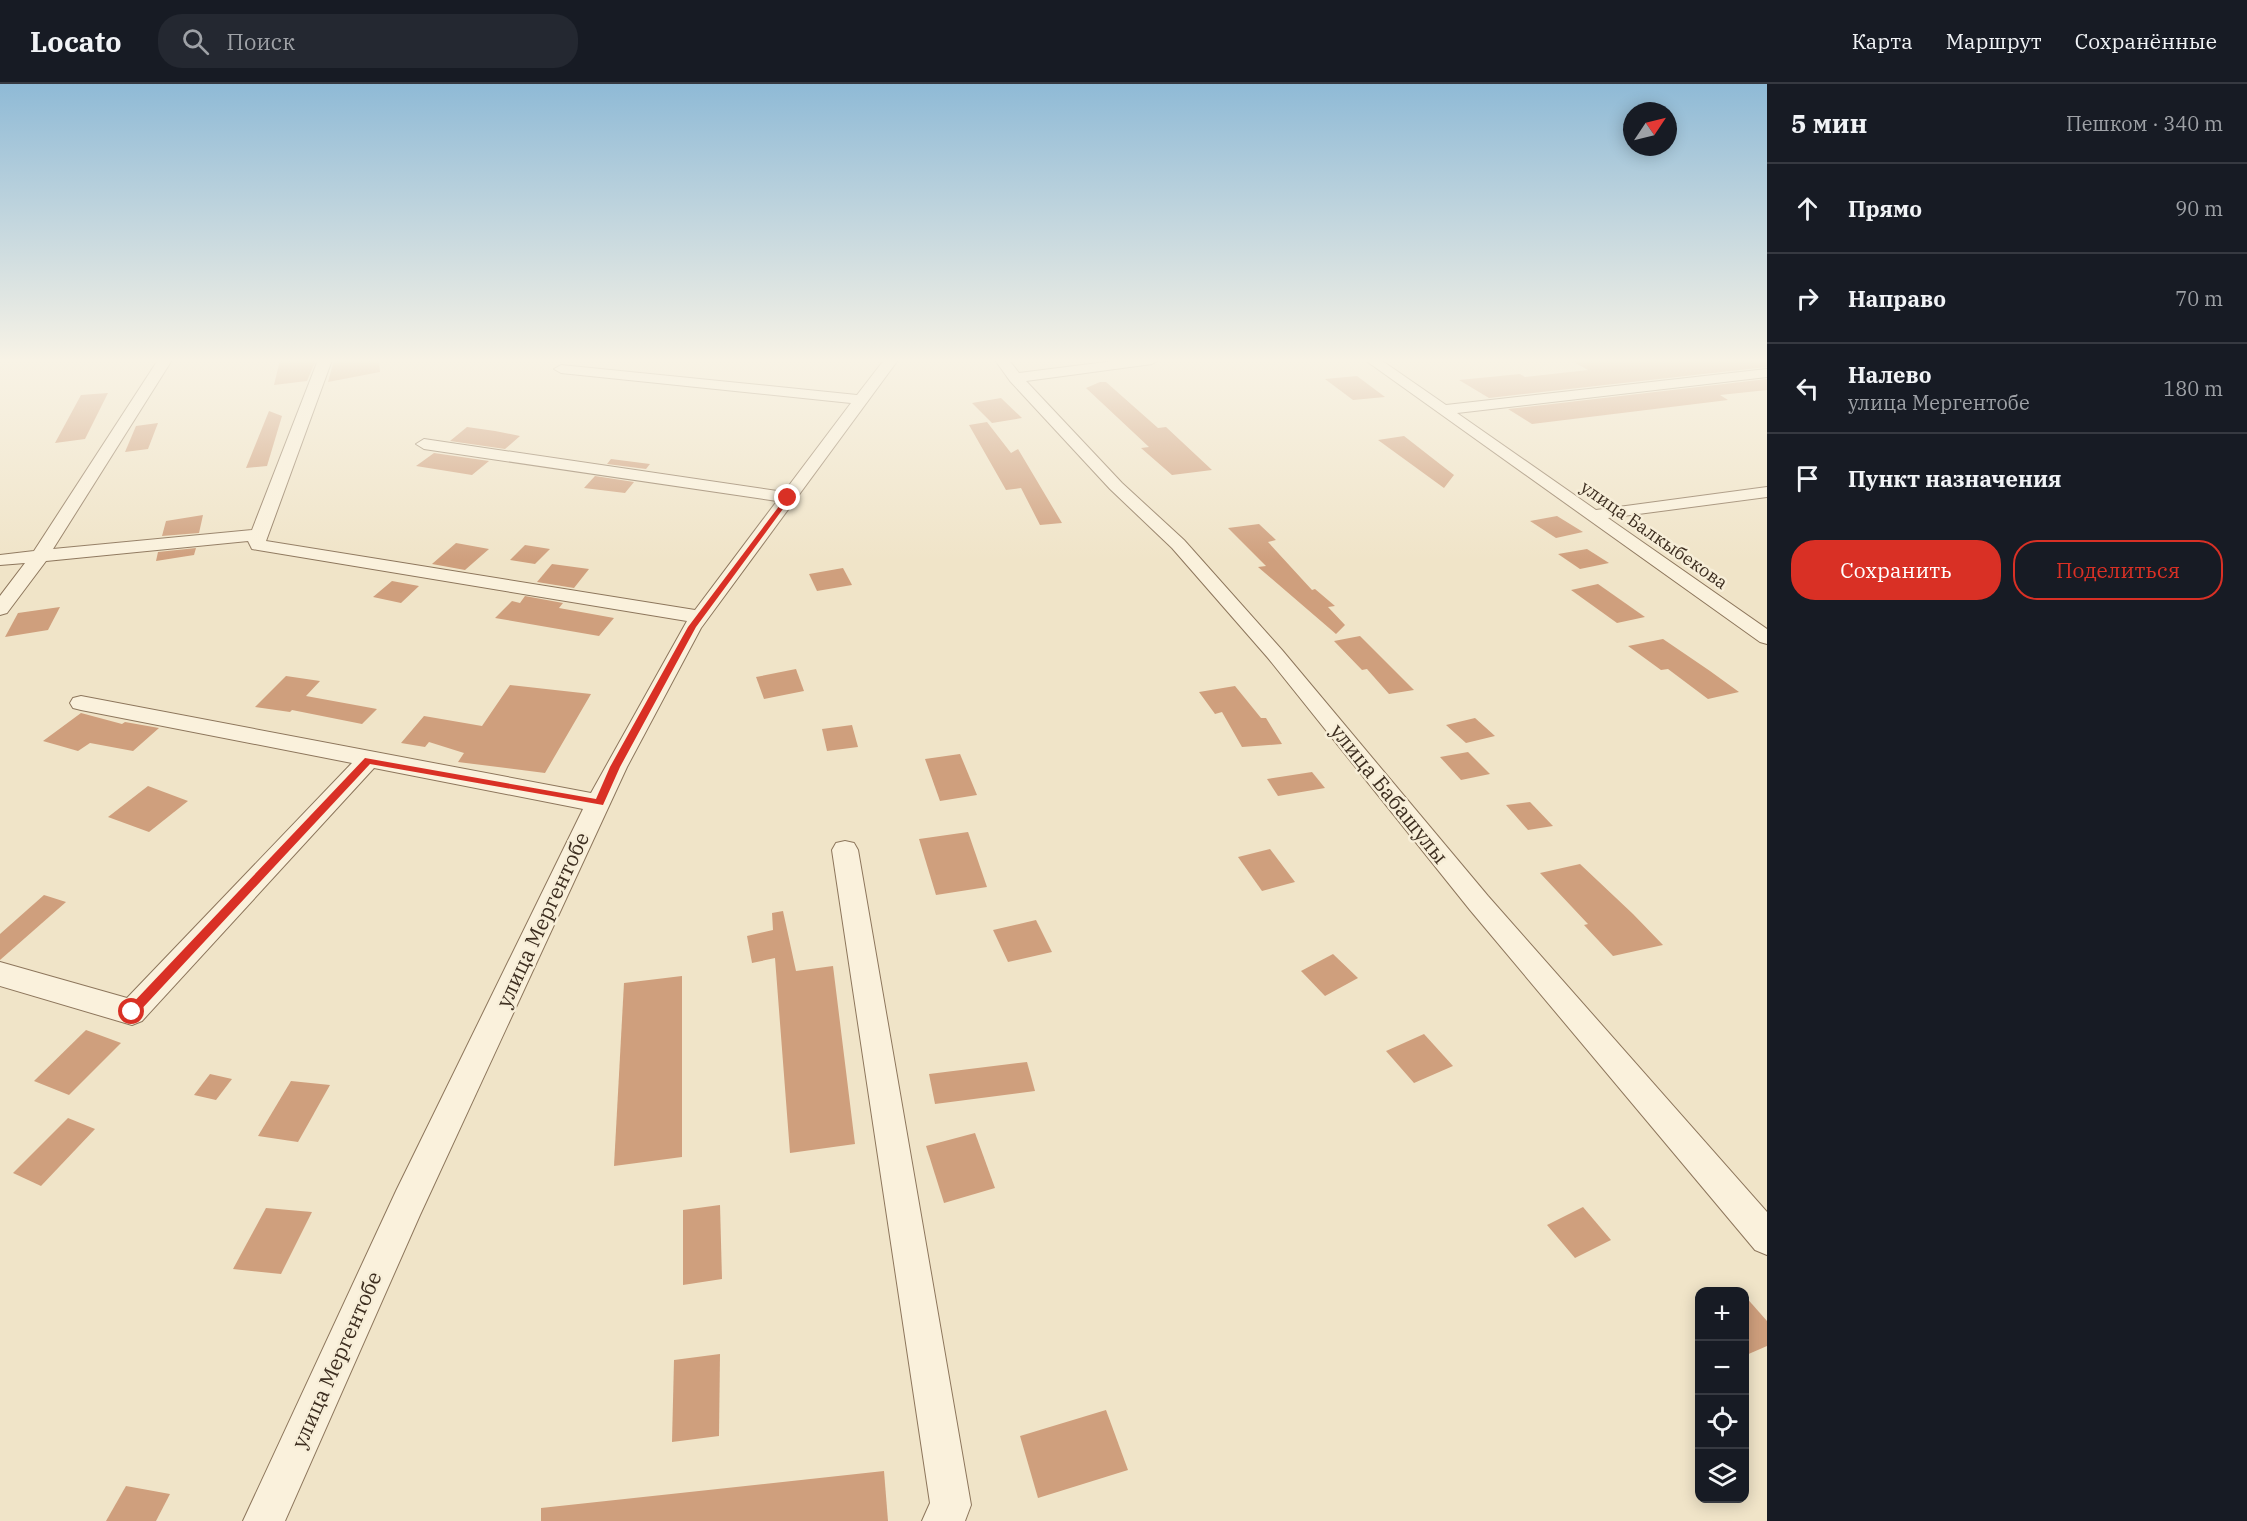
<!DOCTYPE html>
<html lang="ru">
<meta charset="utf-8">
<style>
:root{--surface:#171b24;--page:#242831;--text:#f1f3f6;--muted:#9ea1a6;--line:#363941;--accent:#d93025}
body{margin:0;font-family:"IBM Plex Serif",serif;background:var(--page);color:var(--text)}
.controls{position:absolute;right:18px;bottom:18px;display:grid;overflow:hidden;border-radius:12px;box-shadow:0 3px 15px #0003}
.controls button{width:54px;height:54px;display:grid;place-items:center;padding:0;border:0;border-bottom:2px solid var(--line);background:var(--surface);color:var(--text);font:30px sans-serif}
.compass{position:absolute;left:1623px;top:18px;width:54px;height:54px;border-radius:50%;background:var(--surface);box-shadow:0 3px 15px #0003;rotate:55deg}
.stop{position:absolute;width:18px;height:18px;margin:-14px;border:4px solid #d93025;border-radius:50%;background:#fff}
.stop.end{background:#d93025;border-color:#fff;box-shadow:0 2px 6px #0008}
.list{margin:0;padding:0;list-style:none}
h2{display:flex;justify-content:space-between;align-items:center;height:78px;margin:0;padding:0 24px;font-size:26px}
h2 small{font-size:20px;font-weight:400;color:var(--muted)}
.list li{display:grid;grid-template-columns:39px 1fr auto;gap:18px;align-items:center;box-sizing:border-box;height:90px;padding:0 24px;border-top:2px solid var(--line)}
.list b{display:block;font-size:22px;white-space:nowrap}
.list p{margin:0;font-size:20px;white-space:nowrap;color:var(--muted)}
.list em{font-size:20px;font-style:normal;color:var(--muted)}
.actions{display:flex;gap:12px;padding:18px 24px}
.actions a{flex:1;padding:14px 0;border:2px solid var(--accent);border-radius:24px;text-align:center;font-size:21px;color:var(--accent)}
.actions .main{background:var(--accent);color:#fff}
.icon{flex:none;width:33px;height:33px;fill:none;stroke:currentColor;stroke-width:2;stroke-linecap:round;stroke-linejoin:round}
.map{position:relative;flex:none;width:1767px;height:1437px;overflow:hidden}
header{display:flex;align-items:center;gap:36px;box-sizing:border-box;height:84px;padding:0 30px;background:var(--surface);border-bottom:2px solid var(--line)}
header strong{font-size:28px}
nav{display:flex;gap:33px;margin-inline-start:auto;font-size:21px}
.search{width:420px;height:54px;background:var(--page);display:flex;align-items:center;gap:15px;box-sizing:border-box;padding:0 21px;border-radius:24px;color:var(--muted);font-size:22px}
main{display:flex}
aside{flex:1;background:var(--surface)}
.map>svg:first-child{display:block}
.building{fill:#cf9f7d}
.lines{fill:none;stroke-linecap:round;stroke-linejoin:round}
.minor-casing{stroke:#8d765c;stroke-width:2}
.minor{fill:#faf1dc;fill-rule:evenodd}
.route{fill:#d93025}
.labels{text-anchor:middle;stroke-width:5;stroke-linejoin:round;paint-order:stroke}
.far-street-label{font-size:18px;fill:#3d2e20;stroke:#f7eed8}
.street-label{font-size:21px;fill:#3d2e20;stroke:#f7eed8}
</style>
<header>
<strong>Locato</strong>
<div class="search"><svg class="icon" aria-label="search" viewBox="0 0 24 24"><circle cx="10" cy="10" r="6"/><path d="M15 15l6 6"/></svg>Поиск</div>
<nav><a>Карта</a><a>Маршрут</a><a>Сохранённые</a></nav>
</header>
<main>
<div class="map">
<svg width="1767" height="1437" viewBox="0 0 1767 1437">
<rect width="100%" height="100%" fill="#f0e4c8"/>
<g class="building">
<polygon points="280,276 316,276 307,297 274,301"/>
<polygon points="334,276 379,276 380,288 328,298"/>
<polygon points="1570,276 1767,276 1767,283 1489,314 1459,296 1520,290 1525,293 1588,286"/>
<polygon points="1357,292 1385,313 1353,316 1325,295"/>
<polygon points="1767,295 1767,306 1720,311 1728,316 1532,340 1508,325"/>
<polygon points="1100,298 1106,298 1158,344 1166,343 1212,386 1172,391 1141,364 1149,363 1086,304"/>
<polygon points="108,309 85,355 55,359 81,311"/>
<polygon points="1001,314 1022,334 992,339 972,319"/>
<polygon points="269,327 282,332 267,382 246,384"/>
<polygon points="987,338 1011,369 1018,365 1062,439 1040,441 1021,404 1006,406 969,341"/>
<polygon points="158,339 148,365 125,368 136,342"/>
<polygon points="467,343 495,347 520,352 505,365 450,357"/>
<polygon points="1404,352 1454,391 1444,404 1378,356"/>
<polygon points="434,369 489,377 472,391 416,382"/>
<polygon points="611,375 650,380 646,385 607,380"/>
<polygon points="595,392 634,398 625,409 584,404"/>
<polygon points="203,431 199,449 162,452 166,437"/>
<polygon points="1557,432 1583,448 1556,454 1530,437"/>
<polygon points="1259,440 1276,456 1268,458 1312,506 1315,505 1335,522 1328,523 1345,541 1336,550 1258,483 1266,482 1228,444"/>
<polygon points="456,459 489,465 465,486 432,480"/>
<polygon points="525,461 550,465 535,480 510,476"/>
<polygon points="196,464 194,471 156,477 158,468"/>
<polygon points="1587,465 1609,479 1580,485 1558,470"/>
<polygon points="552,480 589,485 574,504 537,498"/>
<polygon points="843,484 852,501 817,507 809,490"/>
<polygon points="392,497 419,502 401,519 373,513"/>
<polygon points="1598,500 1645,533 1617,539 1571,506"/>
<polygon points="525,512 563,519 559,524 614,534 599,552 495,534 512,517 520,519"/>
<polygon points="60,523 48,546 5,553 18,529"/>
<polygon points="1360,552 1414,606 1389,610 1367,585 1362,586 1334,557"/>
<polygon points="1663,555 1710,587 1739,608 1708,615 1668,585 1661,586 1628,562"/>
<polygon points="796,585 804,607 764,615 756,593"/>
<polygon points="286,592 320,597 306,612 377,625 362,640 292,626 290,628 255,623"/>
<polygon points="510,601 591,610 545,689 458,678 464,669 429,658 425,663 401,659 424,632 482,642"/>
<polygon points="1235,602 1261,634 1266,634 1282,660 1242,663 1222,628 1215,630 1199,608"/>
<polygon points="81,629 122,640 125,638 159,644 133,667 90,659 78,667 43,657"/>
<polygon points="1475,634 1495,652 1466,659 1446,641"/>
<polygon points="852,641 858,663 827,667 822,645"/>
<polygon points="1468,668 1490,690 1461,696 1440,673"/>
<polygon points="960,670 977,711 940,717 925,675"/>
<polygon points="1312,688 1325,704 1278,712 1267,695"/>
<polygon points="148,702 188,717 149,748 108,733"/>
<polygon points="1530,718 1553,742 1528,746 1506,721"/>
<polygon points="968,748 987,803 936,811 919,755"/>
<polygon points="1270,765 1295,798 1262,807 1238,773"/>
<polygon points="1580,780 1633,830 1663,861 1613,872 1584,841 1588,840 1540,789"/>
<polygon points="44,811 66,818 0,876 0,850"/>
<polygon points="783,827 796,887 833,882 855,1060 790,1069 775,874 752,879 747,852 773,846 772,829"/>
<polygon points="1036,836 1052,868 1008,878 993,846"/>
<polygon points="1333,870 1358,894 1325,912 1301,887"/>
<polygon points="682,892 682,1073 614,1082 624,899"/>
<polygon points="86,946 121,959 69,1011 34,997"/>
<polygon points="1424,950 1453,982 1414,999 1386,967"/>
<polygon points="1027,978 1035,1007 935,1020 929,990"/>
<polygon points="210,990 232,995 216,1016 194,1011"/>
<polygon points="291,997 330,1001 298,1058 258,1052"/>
<polygon points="68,1034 95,1045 41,1102 13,1089"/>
<polygon points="975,1049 995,1104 944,1119 926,1062"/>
<polygon points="720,1121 722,1195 683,1201 683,1126"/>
<polygon points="1583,1123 1611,1156 1575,1174 1547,1141"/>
<polygon points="266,1124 312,1128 281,1190 233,1185"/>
<polygon points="1744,1211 1767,1237 1767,1262 1744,1272"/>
<polygon points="720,1270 719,1352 672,1358 674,1276"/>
<polygon points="1106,1326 1128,1386 1038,1414 1020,1352"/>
<polygon points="884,1387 888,1437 541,1437 541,1424"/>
<polygon points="126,1402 170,1410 156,1437 106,1437"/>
</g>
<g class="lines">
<defs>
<g id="minor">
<polygon points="158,276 172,276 53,465 252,446 318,276 332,276 266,457 695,526 777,417 424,365 416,360 424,355 784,408 851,319 561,289 554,285 561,281 857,311 884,276 898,276 701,544 627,683 420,1131 285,1437 243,1437 396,1107 583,725 374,684 142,937 132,941 0,902 0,878 127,914 352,679 81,626 73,624 70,619 73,614 81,612 591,709 687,537 258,466 252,465 248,457 46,477 7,529 0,531 0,512 25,479 0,481 0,471 34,467"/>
<polygon points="995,276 1009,276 1019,289 1122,276 1159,276 1152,280 1026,297 1122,399 1184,456 1282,566 1488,812 1767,1128 1767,1171 1755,1166 1470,826 1268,574 1172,464 1110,405 1010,297"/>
<polygon points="1365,276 1381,276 1446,321 1767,285 1767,293 1457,329 1596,426 1767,403 1767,413 1608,434 1767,545 1767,560 1760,558"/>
<polygon points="845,757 854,759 858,766 971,1421 965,1437 922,1437 930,1419 832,766 836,759"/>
</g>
</defs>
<use href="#minor" class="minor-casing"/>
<use href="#minor" class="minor"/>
</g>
<linearGradient id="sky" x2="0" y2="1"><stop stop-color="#8fbad6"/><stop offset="0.58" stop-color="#f8f3e6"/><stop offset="1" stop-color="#f8f3e6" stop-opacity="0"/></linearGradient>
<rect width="1767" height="477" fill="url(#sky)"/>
<polygon class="route" points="786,413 791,414 696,543 620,683 603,721 370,680 136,931 128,931 128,924 365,674 596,715 610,683 688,543"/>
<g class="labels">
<g class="far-street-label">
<text transform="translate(1654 451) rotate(35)" y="6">улица Балкыбекова</text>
</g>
<g class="street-label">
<text transform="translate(1389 710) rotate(51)" y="7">улица Бабашулы</text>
<text transform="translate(543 836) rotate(-65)" y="7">улица Мергентобе</text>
<text transform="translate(337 1276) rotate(-66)" y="7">улица Мергентобе</text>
</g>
</g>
</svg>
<div class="controls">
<button>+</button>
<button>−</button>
<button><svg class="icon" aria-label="locate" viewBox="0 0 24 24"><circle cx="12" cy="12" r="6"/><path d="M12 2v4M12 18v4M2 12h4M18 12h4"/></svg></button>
<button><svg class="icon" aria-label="layers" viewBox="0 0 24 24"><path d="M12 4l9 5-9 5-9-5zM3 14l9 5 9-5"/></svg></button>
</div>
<svg class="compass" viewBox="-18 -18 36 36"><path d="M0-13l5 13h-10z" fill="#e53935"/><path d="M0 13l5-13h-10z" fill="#9ea1a6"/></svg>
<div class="stop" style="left:132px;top:928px"></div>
<div class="stop end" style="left:788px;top:414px"></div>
</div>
<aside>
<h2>5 мин<small>Пешком · 340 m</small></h2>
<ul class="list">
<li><svg class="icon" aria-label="ahead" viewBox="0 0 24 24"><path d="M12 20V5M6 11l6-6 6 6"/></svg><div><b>Прямо</b></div><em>90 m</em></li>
<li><svg class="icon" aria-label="right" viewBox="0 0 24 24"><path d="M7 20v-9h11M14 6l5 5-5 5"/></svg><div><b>Направо</b></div><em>70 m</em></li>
<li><svg class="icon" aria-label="left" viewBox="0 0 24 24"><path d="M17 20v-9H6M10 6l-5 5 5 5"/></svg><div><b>Налево</b><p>улица Мергентобе</p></div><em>180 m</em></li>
<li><svg class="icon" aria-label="arrive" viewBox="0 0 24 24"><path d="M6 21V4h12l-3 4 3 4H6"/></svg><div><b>Пункт назначения</b></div></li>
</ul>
<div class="actions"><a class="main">Сохранить</a><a>Поделиться</a></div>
</aside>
</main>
